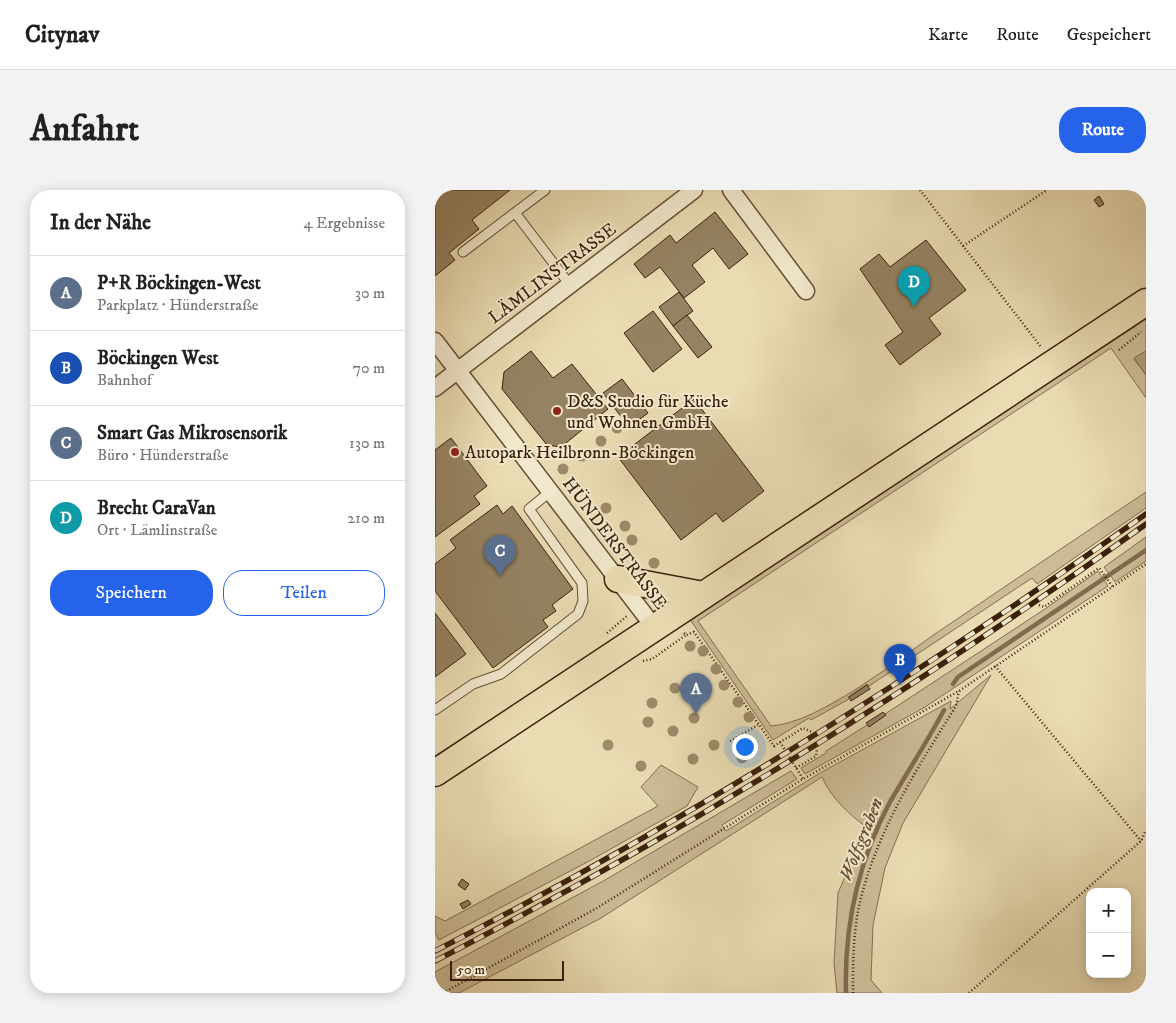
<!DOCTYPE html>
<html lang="de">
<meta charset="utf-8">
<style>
:root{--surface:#fff;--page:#f2f2f2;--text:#222;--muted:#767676;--line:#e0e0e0;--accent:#2563eb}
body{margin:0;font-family:"IM FELL DW Pica",serif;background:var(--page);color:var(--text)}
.controls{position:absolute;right:15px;bottom:15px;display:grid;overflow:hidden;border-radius:10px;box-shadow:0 2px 12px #0003}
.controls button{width:45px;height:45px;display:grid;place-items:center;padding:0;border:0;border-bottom:1px solid var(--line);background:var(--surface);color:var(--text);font:25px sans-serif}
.scale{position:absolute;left:15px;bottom:12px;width:114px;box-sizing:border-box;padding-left:5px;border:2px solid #3b210c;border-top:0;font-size:14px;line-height:18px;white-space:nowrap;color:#3b210c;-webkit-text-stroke:4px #f1e8cd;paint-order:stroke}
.you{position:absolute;left:309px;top:556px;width:18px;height:18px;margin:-12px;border:4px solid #fff;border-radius:50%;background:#1a73e8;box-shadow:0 0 0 8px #1a73e833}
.badge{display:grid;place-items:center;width:32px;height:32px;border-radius:50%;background:var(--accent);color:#fff;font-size:16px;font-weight:700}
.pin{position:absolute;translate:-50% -41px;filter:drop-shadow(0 1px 2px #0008)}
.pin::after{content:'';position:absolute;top:26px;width:18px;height:15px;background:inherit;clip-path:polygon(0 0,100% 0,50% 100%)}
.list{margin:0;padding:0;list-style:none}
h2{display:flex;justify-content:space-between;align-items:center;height:65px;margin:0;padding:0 20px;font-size:21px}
h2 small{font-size:16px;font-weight:400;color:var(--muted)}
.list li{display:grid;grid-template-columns:32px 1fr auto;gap:15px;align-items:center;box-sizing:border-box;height:75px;padding:0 20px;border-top:1px solid var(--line)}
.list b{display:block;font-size:19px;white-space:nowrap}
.list p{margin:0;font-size:16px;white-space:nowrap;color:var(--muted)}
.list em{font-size:16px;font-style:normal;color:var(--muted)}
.actions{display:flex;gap:10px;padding:15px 20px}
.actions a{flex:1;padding:11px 0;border:1px solid var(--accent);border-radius:20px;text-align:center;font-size:18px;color:var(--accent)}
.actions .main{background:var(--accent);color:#fff}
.map{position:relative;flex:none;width:711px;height:803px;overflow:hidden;border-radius:20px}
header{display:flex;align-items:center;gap:30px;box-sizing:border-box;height:70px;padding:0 25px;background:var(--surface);border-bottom:1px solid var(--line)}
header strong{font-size:24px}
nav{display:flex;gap:28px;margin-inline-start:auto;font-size:18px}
.intro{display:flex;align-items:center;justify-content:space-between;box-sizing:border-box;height:120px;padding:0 30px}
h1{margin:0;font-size:35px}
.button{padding:12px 22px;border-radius:20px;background:var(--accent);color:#fff;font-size:18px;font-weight:700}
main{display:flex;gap:30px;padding:0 30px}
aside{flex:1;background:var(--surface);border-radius:20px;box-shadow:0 2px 12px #0003}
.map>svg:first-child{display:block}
.green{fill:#cbbb96;stroke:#836e51}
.water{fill:#ae9c7a;stroke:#806b4e}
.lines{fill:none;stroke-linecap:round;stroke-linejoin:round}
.stream{stroke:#806b4e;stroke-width:4.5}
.building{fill:#958262;stroke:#3b210c}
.service-casing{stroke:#665036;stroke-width:11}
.minor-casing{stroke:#665036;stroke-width:19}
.primary-casing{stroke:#3b210c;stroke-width:29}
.path{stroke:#3b210c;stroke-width:2.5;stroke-dasharray:1 2.5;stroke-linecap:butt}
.service{stroke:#f1e8cd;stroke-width:9}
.minor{stroke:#f1e8cd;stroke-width:16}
.primary{stroke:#e9dbb2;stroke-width:26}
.rail-casing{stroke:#3b210c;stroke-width:5.5}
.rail{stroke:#f1e8cd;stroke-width:4;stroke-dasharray:11;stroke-linecap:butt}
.tree{fill:#9d8a69}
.poi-dot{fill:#8f2418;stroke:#f1e8cd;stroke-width:2}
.labels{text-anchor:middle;stroke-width:4;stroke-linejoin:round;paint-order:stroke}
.street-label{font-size:18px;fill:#3b210c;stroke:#f1e8cd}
.poi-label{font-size:18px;fill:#3b210c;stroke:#f1e8cd;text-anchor:start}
.water-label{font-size:19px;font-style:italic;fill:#634c32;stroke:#f1e8cd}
</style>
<header>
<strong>Citynav</strong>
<nav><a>Karte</a><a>Route</a><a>Gespeichert</a></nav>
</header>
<div class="intro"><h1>Anfahrt</h1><a class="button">Route</a></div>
<main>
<aside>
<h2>In der Nähe<small>4 Ergebnisse</small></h2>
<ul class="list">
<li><span class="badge" style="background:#5c6f8a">A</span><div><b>P+R Böckingen-West</b><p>Parkplatz · Hünderstraße</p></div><em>30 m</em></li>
<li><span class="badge" style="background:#1a4fb4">B</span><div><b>Böckingen West</b><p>Bahnhof</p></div><em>70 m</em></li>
<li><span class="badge" style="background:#5c6f8a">C</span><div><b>Smart Gas Mikrosensorik</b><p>Büro · Hünderstraße</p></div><em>130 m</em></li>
<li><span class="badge" style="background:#0f9aa8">D</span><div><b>Brecht CaraVan</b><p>Ort · Lämlinstraße</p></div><em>210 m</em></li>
</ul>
<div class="actions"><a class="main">Speichern</a><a>Teilen</a></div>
</aside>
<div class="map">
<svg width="711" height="803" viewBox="0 0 711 803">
<rect width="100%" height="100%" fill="#e9dbb2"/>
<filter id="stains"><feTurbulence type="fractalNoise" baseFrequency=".004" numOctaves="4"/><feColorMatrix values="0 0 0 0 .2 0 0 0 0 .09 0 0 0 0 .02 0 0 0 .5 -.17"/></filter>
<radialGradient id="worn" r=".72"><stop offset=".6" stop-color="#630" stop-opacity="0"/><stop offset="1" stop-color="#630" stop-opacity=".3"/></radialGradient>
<g class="green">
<path d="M711 126V161L699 169 711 185V208L676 158 263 431 336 536C384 533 462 470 503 442 572 395 642 348 711 302V318L602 394 597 388 434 496 432 494 413 507 414 509 376 530 374 528 338 550 254 428Z"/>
<polygon points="711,347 711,371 680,392 669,377"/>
<polygon points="663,381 673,396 490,517 370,584 366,578 391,563 391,561 432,535 434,536 450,525 450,524 610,419"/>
<path d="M556 485 468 633 450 678 438 735 436 790 447 803H402L399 773 403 703 431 637C413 623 397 609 387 587L166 728 24 803H0V782L170 690 356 581 362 589 287 635 291 641 385 583 516 511 515 519Z"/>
<polygon points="226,575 263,597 252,616 158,669 4,750 0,743 0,726 10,731 223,616 206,597"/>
</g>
<polygon class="water" points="711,161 711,185 699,168"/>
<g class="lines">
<g class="stream">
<polyline points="518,494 523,487 711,360"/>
<path d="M411 803C409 736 423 672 455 612 473 581 492 552 509 520"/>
</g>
</g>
<g class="building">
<polygon points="0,0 75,0 37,30 44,39 14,63 20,70 0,86"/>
<polygon points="664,6 669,14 664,17 659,10"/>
<polygon points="280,22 313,64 294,79 278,58 257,75 270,92 249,108 225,77 210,88 199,74 235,45 241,53"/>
<polygon points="491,50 531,100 494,128 506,144 465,175 450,155 468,142 425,79 444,64 455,77"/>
<polygon points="244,102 258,121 238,136 224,117"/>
<polygon points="218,121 247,159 218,182 189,143"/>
<polygon points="252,125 277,157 263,168 238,136"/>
<polygon points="96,161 118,188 137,174 173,219 126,257 112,255 67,199 69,182"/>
<polygon points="187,189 213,223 194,237 168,203"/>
<polygon points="259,209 329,301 288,332 281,323 246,350 183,267"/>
<polygon points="16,248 52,296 39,306 45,314 0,347 0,260"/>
<polygon points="62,315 68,324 77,316 138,399 117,415 121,421 108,430 113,437 58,478 0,401 0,374 21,358 15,350"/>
<polygon points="0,423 31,464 0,487"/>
<polygon points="432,495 435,499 416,511 414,507"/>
<polygon points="448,522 451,525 434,537 431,533"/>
<polygon points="27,689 34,694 30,700 23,695"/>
<polygon points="33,710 36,714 28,719 25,714"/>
</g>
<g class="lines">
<defs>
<g id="service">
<polyline points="81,24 135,95"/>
<polyline points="28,62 110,0"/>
<polyline points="0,520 38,494 66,484 143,424 148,411 147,393 94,319 116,301"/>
</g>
<g id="minor">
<polyline points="296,0 371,101"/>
<polyline points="0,151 219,437"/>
<polyline points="0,198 259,0"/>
</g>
<g id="primary">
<polyline points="183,389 268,405"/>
<polyline points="0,583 711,112"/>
</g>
</defs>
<use href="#service" class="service-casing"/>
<use href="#minor" class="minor-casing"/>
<use href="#primary" class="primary-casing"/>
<g class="path">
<polyline points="485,0 606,157"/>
<polyline points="528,56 612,0"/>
<polyline points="684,160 706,142"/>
<polyline points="604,415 609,417 664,378 678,397"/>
<polyline points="172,443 192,426"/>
<polyline points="249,443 251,445 259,442 339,556 368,538 377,542"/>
<polyline points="208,471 217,469 251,445"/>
<polyline points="560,476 706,651"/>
<polyline points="295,551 323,535"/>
<polyline points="345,552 368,589"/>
<polyline points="361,578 381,566 382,559"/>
<polyline points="8,803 162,718 368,589 524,501 711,374"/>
<path d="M418 803C418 772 418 738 426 708 444 637 483 577 521 516L524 501"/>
<polyline points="534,803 706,651 711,640"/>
</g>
<use href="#service" class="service"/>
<use href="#minor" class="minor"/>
<use href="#primary" class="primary"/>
<defs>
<g id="rail">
<path d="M0 761C248 634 484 485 711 324"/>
<path d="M0 771C247 644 485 496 711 334"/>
</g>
</defs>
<use href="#rail" class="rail-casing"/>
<use href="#rail" class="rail"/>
</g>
<g class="tree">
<circle cx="182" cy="238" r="5.5"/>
<circle cx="166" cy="251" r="5.5"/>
<circle cx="147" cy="266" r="5.5"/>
<circle cx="128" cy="279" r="5.5"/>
<circle cx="171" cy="318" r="5.5"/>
<circle cx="190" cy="336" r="5.5"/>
<circle cx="197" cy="350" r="5.5"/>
<circle cx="219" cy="373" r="5.5"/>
<circle cx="255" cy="456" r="5.5"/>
<circle cx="268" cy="461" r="5.5"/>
<circle cx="281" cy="479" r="5.5"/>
<circle cx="289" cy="495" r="5.5"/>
<circle cx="240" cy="498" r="5.5"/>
<circle cx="303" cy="512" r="5.5"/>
<circle cx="217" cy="513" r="5.5"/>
<circle cx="314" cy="527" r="5.5"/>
<circle cx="259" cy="528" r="5.5"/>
<circle cx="213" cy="532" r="5.5"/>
<circle cx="238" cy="541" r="5.5"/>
<circle cx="173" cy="555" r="5.5"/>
<circle cx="279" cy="555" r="5.5"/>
<circle cx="307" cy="568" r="5.5"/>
<circle cx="258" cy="569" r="5.5"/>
<circle cx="206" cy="576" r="5.5"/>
</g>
<g class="poi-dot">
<circle cx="122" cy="221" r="5"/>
<circle cx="20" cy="262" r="5"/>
</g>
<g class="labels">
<g class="street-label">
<text transform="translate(117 83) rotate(-37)" y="6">LÄMLINSTRASSE</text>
<text transform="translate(180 353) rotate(53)" y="6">HÜNDERSTRASSE</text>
</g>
<g class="poi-label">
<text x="132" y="217">D&amp;S Studio für Küche<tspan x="132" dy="21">und Wohnen GmbH</tspan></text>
<text x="30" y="268">Autopark Heilbronn-Böckingen</text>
</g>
<g class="water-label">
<text transform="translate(425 649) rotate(-68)" y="7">Wolfsgraben</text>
</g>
</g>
<rect width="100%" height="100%" filter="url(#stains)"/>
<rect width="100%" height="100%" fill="url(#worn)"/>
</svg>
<div class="controls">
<button>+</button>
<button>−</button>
</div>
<div class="scale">50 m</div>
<div class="you"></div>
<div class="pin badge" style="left:261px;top:524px;background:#5c6f8a">A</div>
<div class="pin badge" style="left:465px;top:495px;background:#1a4fb4">B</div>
<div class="pin badge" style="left:65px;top:386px;background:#5c6f8a">C</div>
<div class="pin badge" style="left:479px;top:117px;background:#0f9aa8">D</div>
</div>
</main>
